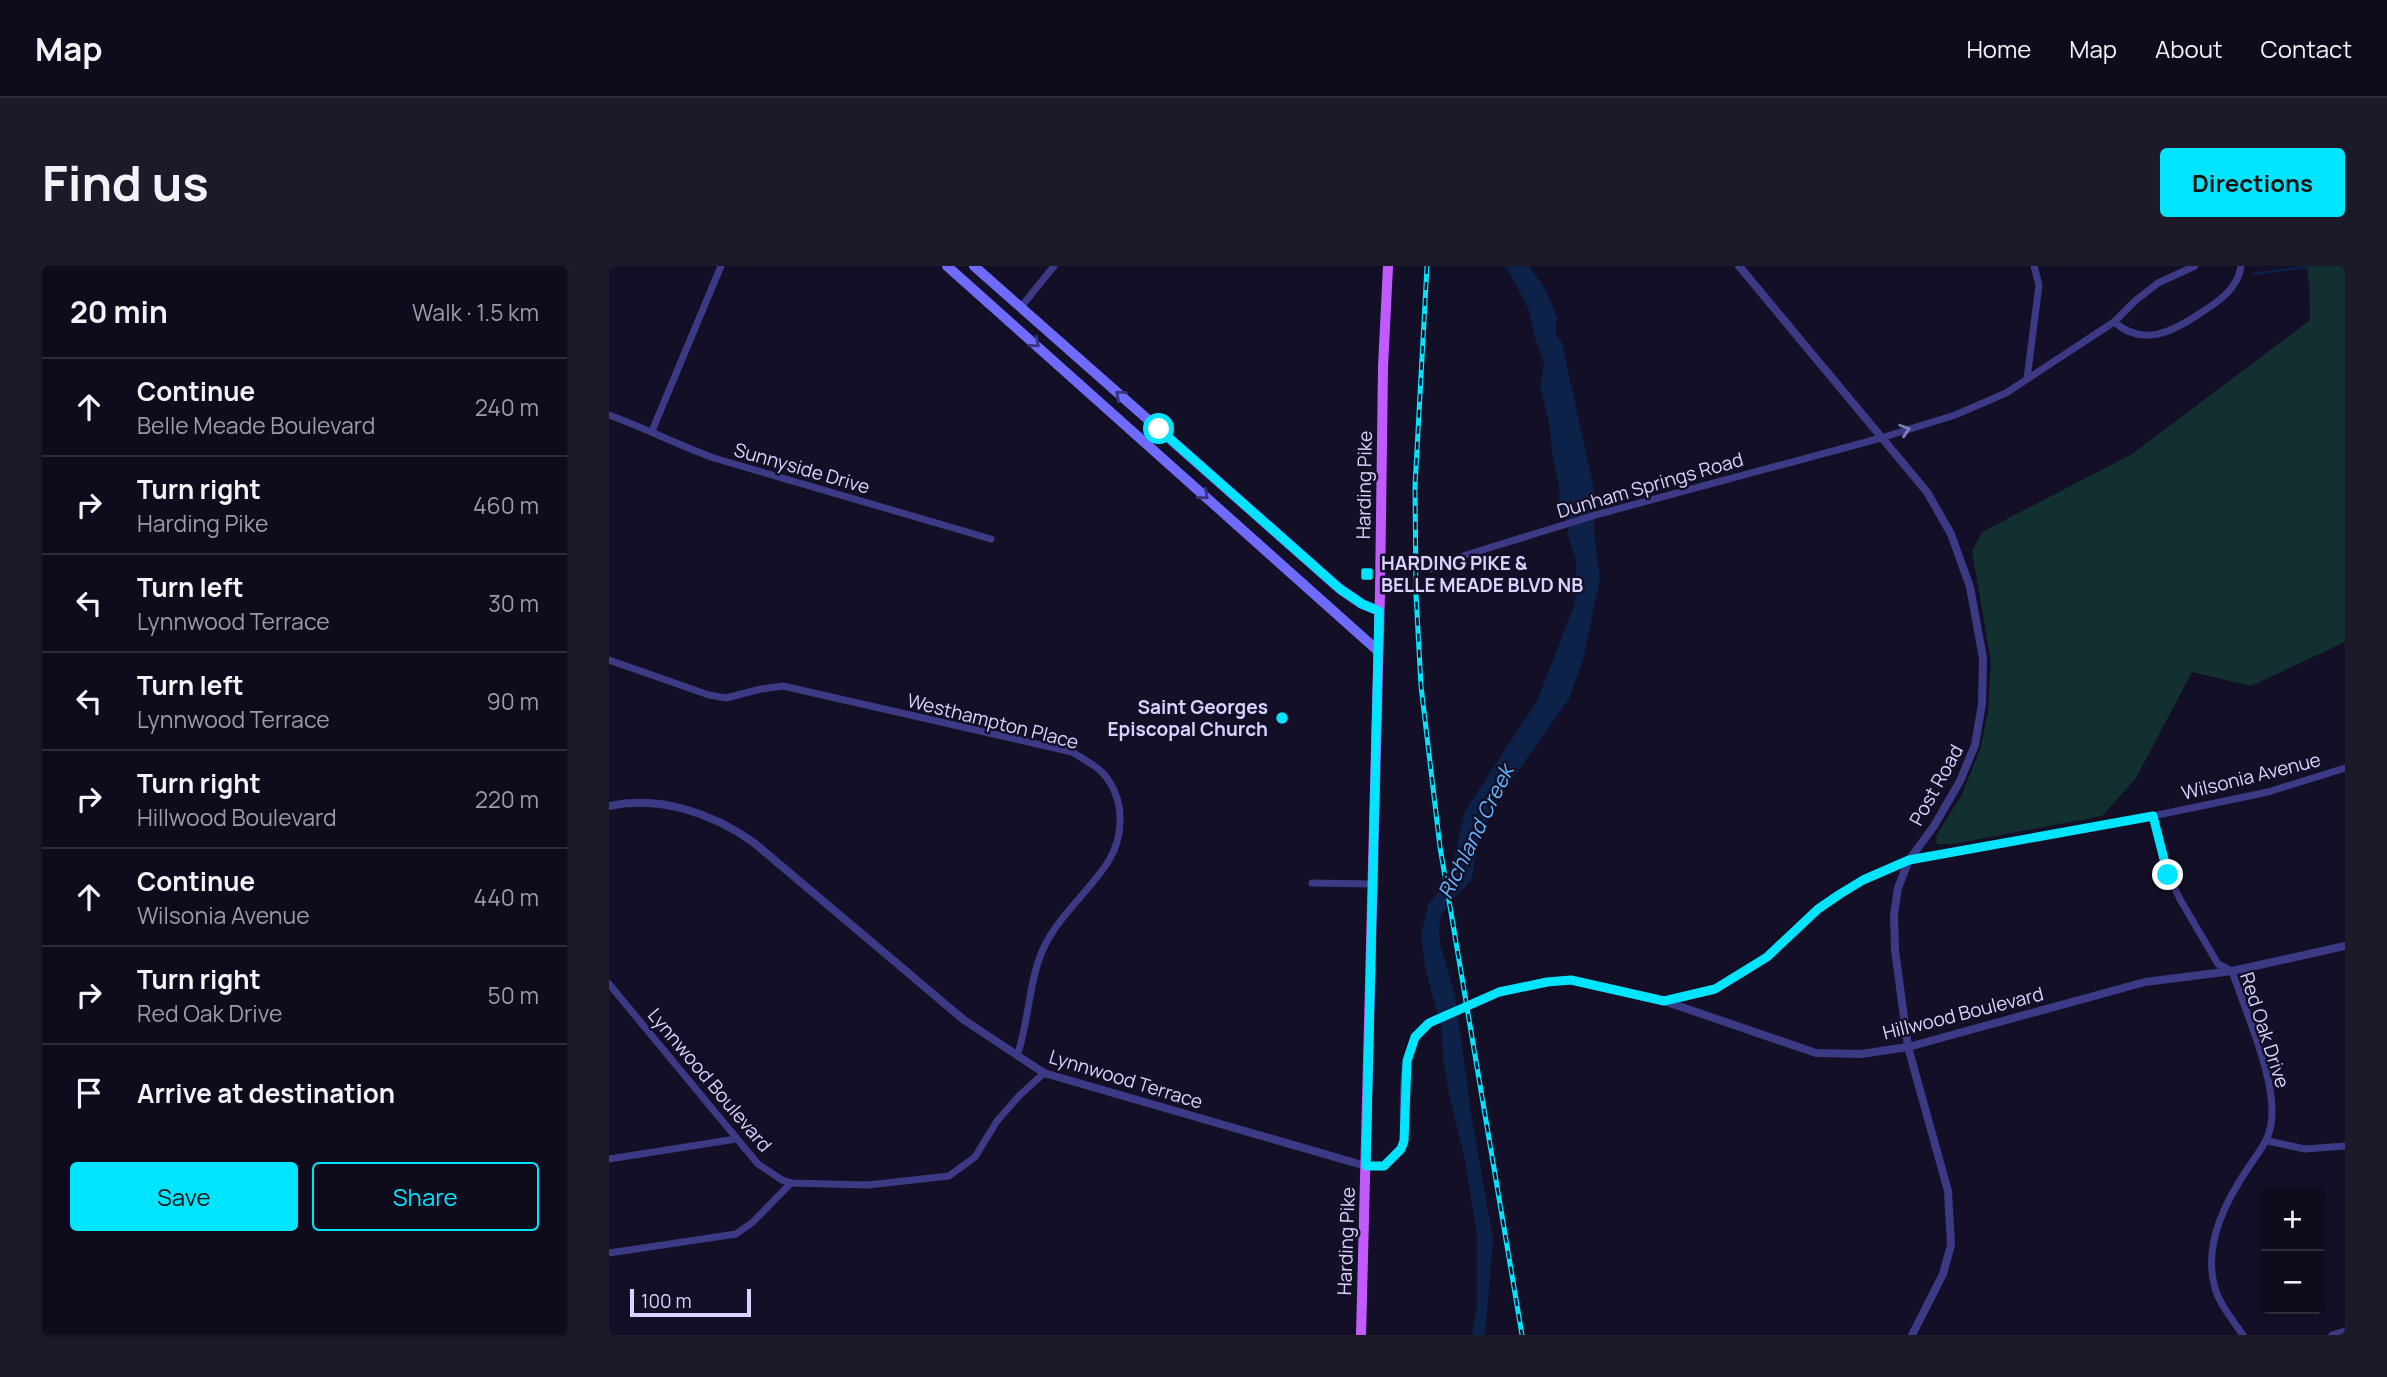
<!DOCTYPE html>
<meta charset="utf-8">
<style>
:root{--surface:#0e0b1c;--page:#1c1929;--text:#f1f3f6;--muted:#9b9ba3;--line:#2e2b3b;--accent:#00e5ff}
body{margin:0;font-family:Manrope,sans-serif;background:var(--page);color:var(--text)}
.controls{position:absolute;right:21px;bottom:21px;display:grid;overflow:hidden;border-radius:7px;box-shadow:0 2px 5px #0004}
.controls button{width:63px;height:63px;display:grid;place-items:center;padding:0;border:0;border-bottom:2px solid var(--line);background:var(--surface);color:var(--text);font:35px sans-serif}
.scale{position:absolute;left:21px;bottom:18px;width:121px;box-sizing:border-box;padding-left:7px;border:4px solid #d9d4ff;border-top:0;font-size:19px;line-height:24px;white-space:nowrap;color:#d9d4ff;-webkit-text-stroke:5px #130f26;paint-order:stroke}
.stop{position:absolute;width:21px;height:21px;margin:-16px;border:5px solid #00e5ff;border-radius:50%;background:#fff}
.stop.end{background:#00e5ff;border-color:#fff;box-shadow:0 2px 7px #0008}
.list{margin:0;padding:0;list-style:none}
h2{display:flex;justify-content:space-between;align-items:center;height:91px;margin:0;padding:0 28px;font-size:30px}
h2 small{font-size:23px;font-weight:400;color:var(--muted)}
.list li{display:grid;grid-template-columns:46px 1fr auto;gap:21px;align-items:center;box-sizing:border-box;height:98px;padding:0 28px;border-top:2px solid var(--line)}
.list b{display:block;font-size:26px;white-space:nowrap}
.list p{margin:0;font-size:23px;white-space:nowrap;color:var(--muted)}
.list em{font-size:23px;font-style:normal;color:var(--muted)}
.actions{display:flex;gap:14px;padding:21px 28px}
.actions a{flex:1;padding:16px 0;border:2px solid var(--accent);border-radius:7px;text-align:center;font-size:24px;color:var(--accent)}
.actions .main{background:var(--accent);color:#111}
.icon{flex:none;width:38px;height:38px;fill:none;stroke:currentColor;stroke-width:2;stroke-linecap:round;stroke-linejoin:round}
.map{position:relative;flex:none;width:1736px;height:1069px;overflow:hidden;border-radius:7px}
header{display:flex;align-items:center;gap:42px;box-sizing:border-box;height:98px;padding:0 35px;background:var(--surface);border-bottom:2px solid var(--line)}
header strong{font-size:33px}
nav{display:flex;gap:38px;margin-inline-start:auto;font-size:24px}
.intro{display:flex;align-items:center;justify-content:space-between;box-sizing:border-box;height:168px;padding:0 42px}
h1{margin:0;font-size:49px}
.button{padding:18px 32px;border-radius:7px;background:var(--accent);color:#111;font-size:24px;font-weight:700}
main{display:flex;gap:42px;padding:0 42px}
aside{flex:1;background:var(--surface);border-radius:7px;box-shadow:0 2px 5px #0004}
.map>svg:first-child{display:block}
.green{fill:#12302f}
.water{fill:#0c2248}
.lines{fill:none;stroke-linecap:round;stroke-linejoin:round}
.stream{stroke:#0c2248;stroke-width:2.5}
.minor{stroke:#3d3a85;stroke-width:7}
.tertiary{stroke:#3d3a85;stroke-width:8}
.secondary{stroke:#6f6bff;stroke-width:10}
.primary{stroke:#c25bff;stroke-width:10}
.rail-casing{stroke:#00e5ff;stroke-width:5}
.rail{stroke:#130f26;stroke-width:2.5;stroke-dasharray:8;stroke-linecap:butt}
.tertiary-bridge{stroke:#3d3a85;stroke-width:8}
.oneway{stroke:#38347d}
.oneway2{stroke:#837fbc}
.route{stroke:#00e5ff;stroke-width:9}
.poi-dot{fill:#00e5ff;stroke:#130f26;stroke-width:2.5}
.labels{text-anchor:middle;stroke-width:5;stroke-linejoin:round;paint-order:stroke}
.street-label{font-size:19px;fill:#d9d4ff;stroke:#130f26}
.poi-label{font-size:19px;font-weight:bold;fill:#d9d4ff;stroke:#130f26;text-anchor:start}
.water-label{font-size:21px;font-style:italic;fill:#62b6ff;stroke:#130f26}
</style>
<header>
<strong>Map</strong>
<nav><a>Home</a><a>Map</a><a>About</a><a>Contact</a></nav>
</header>
<div class="intro"><h1>Find us</h1><a class="button">Directions</a></div>
<main>
<aside>
<h2>20 min<small>Walk · 1.5 km</small></h2>
<ul class="list">
<li><svg class="icon" aria-label="ahead" viewBox="0 0 24 24"><path d="M12 20V5M6 11l6-6 6 6"/></svg><div><b>Continue</b><p>Belle Meade Boulevard</p></div><em>240 m</em></li>
<li><svg class="icon" aria-label="right" viewBox="0 0 24 24"><path d="M7 20v-9h11M14 6l5 5-5 5"/></svg><div><b>Turn right</b><p>Harding Pike</p></div><em>460 m</em></li>
<li><svg class="icon" aria-label="left" viewBox="0 0 24 24"><path d="M17 20v-9H6M10 6l-5 5 5 5"/></svg><div><b>Turn left</b><p>Lynnwood Terrace</p></div><em>30 m</em></li>
<li><svg class="icon" aria-label="left" viewBox="0 0 24 24"><path d="M17 20v-9H6M10 6l-5 5 5 5"/></svg><div><b>Turn left</b><p>Lynnwood Terrace</p></div><em>90 m</em></li>
<li><svg class="icon" aria-label="right" viewBox="0 0 24 24"><path d="M7 20v-9h11M14 6l5 5-5 5"/></svg><div><b>Turn right</b><p>Hillwood Boulevard</p></div><em>220 m</em></li>
<li><svg class="icon" aria-label="ahead" viewBox="0 0 24 24"><path d="M12 20V5M6 11l6-6 6 6"/></svg><div><b>Continue</b><p>Wilsonia Avenue</p></div><em>440 m</em></li>
<li><svg class="icon" aria-label="right" viewBox="0 0 24 24"><path d="M7 20v-9h11M14 6l5 5-5 5"/></svg><div><b>Turn right</b><p>Red Oak Drive</p></div><em>50 m</em></li>
<li><svg class="icon" aria-label="arrive" viewBox="0 0 24 24"><path d="M6 21V4h12l-3 4 3 4H6"/></svg><div><b>Arrive at destination</b></div></li>
</ul>
<div class="actions"><a class="main">Save</a><a>Share</a></div>
</aside>
<div class="map">
<svg width="1736" height="1069" viewBox="0 0 1736 1069">
<rect width="100%" height="100%" fill="#130f26"/>
<polygon class="green" points="1698,0 1736,0 1736,376 1642,420 1583,406 1527,512 1493,550 1345,578 1328,578 1327,570 1352,530 1371,484 1379,446 1382,396 1363,285 1373,266 1523,188 1701,54 1700,16"/>
<polygon class="water" points="897,0 920,0 936,23 949,53 947,56 947,68 953,77 989,242 985,248 985,267 991,313 974,394 960,433 885,539 867,586 863,613 840,638 832,649 830,663 831,678 846,729 862,847 884,973 876,1069 863,1069 868,1039 868,968 856,895 840,827 834,792 833,764 816,701 812,669 819,639 840,612 856,545 928,435 965,340 967,328 967,294 958,266 961,261 960,255 955,253 951,240 950,220 943,186 941,160 931,120 935,97 926,72 920,44"/>
<g class="lines">
<polyline class="stream" points="1645,8 1702,0"/>
<g class="minor">
<polyline points="412,41 445,0"/>
<path d="M1505 56C1534 81 1563 66 1590 48 1609 36 1629 23 1632 0"/>
<polyline points="1418,113 1430,19 1425,0"/>
<path d="M0 149C36 162 69 179 105 192L382 273"/>
<polyline points="43,165 112,0"/>
<polyline points="821,303 857,289 990,248 1272,172 1346,149 1397,127 1505,56 1526,35 1549,17 1586,0"/>
<path d="M0 394 100 429 117 432 152 423 174 420 463 486C476 494 492 502 500 515 516 539 514 572 499 596 480 625 453 647 437 677 419 712 421 753 408 790"/>
<path d="M1544 550 1559 609 1572 635 1609 698 1623 705C1636 744 1663 804 1663 845 1663 872 1653 881 1639 902 1617 935 1595 976 1605 1018 1609 1037 1623 1053 1634 1069"/>
<polyline points="703,617 763,618"/>
<polyline points="0,718 149,898 173,914 182,917 259,919 340,910 366,891 388,855 409,831 435,807"/>
<polyline points="1055,735 1106,723 1131,709 1158,691 1209,643 1254,614 1300,594 1544,550 1659,526 1736,502"/>
<polyline points="1659,875 1696,883 1736,880"/>
<polyline points="0,893 127,873"/>
<polyline points="0,987 127,968 144,956 182,917"/>
<polyline points="1723,1069 1736,1065"/>
</g>
<g class="tertiary">
<polyline points="1130,0 1318,226 1342,268 1361,321 1374,392 1373,438 1366,479 1351,515 1325,560 1300,594 1289,622 1285,649 1286,684 1299,781 1339,925 1342,979 1334,1008 1303,1069"/>
<path d="M0 540C50 529 103 547 144 576L355 754 435 807 757 900H775L792 883 795 875C796 838 787 775 824 755"/>
<polyline points="890,726 938,716 962,714 1055,735 1207,787 1252,788 1299,781 1536,716 1623,705 1736,680"/>
</g>
<g class="secondary">
<polyline points="338,0 768,384"/>
<polyline points="365,0 731,323 753,338 770,345"/>
</g>
<polyline class="primary" points="752,1069 771,326 774,101 779,0"/>
<defs>
<polyline id="rail" points="818,0 806,220 807,329 812,420 831,581 913,1069"/>
</defs>
<use href="#rail" class="rail-casing"/>
<use href="#rail" class="rail"/>
<polyline class="tertiary-bridge" points="824,755 890,726"/>
</g>
<defs><path id="oneway-chevron" d="M-2-3.5L2.5 0L-2 3.5" fill="none" stroke-width="1.6" stroke-linecap="round" stroke-linejoin="round" transform="scale(1.75)"/></defs>
<g class="oneway">
<use href="#oneway-chevron" transform="translate(426 77) rotate(41)"/>
<use href="#oneway-chevron" transform="translate(511 129) rotate(-139)"/>
<use href="#oneway-chevron" transform="translate(595 229) rotate(41)"/>
</g>
<use class="oneway2" href="#oneway-chevron" transform="translate(1296 164) rotate(-18)"/>
<g class="lines">
<polyline class="route" points="550,163 731,323 753,338 770,345 757,900 775,900 792,883 795,875 798,795 806,771 820,757 890,726 938,716 962,714 1055,735 1106,723 1158,691 1209,643 1231,628 1254,614 1300,594 1544,550 1559,609"/>
</g>
<g class="poi-dot">
<rect x="751" y="301" width="14" height="14" rx="3.5"/>
<circle cx="673" cy="452" r="7"/>
</g>
<g class="labels">
<g class="street-label">
<text transform="translate(193 202) rotate(16)" y="7">Sunnyside Drive</text>
<text transform="translate(755 219) rotate(-89)" y="7">Harding Pike</text>
<text transform="translate(1041 219) rotate(-16)" y="7">Dunham Springs Road</text>
<text transform="translate(384 455) rotate(14)" y="7">Westhampton Place</text>
<text transform="translate(1642 510) rotate(-14)" y="7">Wilsonia Avenue</text>
<text transform="translate(1327 519) rotate(-61)" y="7">Post Road</text>
<text transform="translate(1354 747) rotate(-14)" y="7">Hillwood Boulevard</text>
<text transform="translate(1656 764) rotate(72)" y="7">Red Oak Drive</text>
<text transform="translate(517 813) rotate(17)" y="7">Lynnwood Terrace</text>
<text transform="translate(101 814) rotate(50)" y="7">Lynnwood Boulevard</text>
<text transform="translate(737 975) rotate(-88)" y="7">Harding Pike</text>
</g>
<g class="poi-label">
<text x="772" y="304">HARDING PIKE &amp;<tspan x="772" dy="22">BELLE MEADE BLVD NB</tspan></text>
<text x="659" y="448" text-anchor="end">Saint Georges<tspan x="659" dy="22">Episcopal Church</tspan></text>
</g>
<g class="water-label">
<text transform="translate(867 566) rotate(-64)" y="7">Richland Creek</text>
</g>
</g>
</svg>
<div class="controls">
<button>+</button>
<button>−</button>
</div>
<div class="scale">100 m</div>
<div class="stop" style="left:550px;top:163px"></div>
<div class="stop end" style="left:1559px;top:609px"></div>
</div>
</main>
